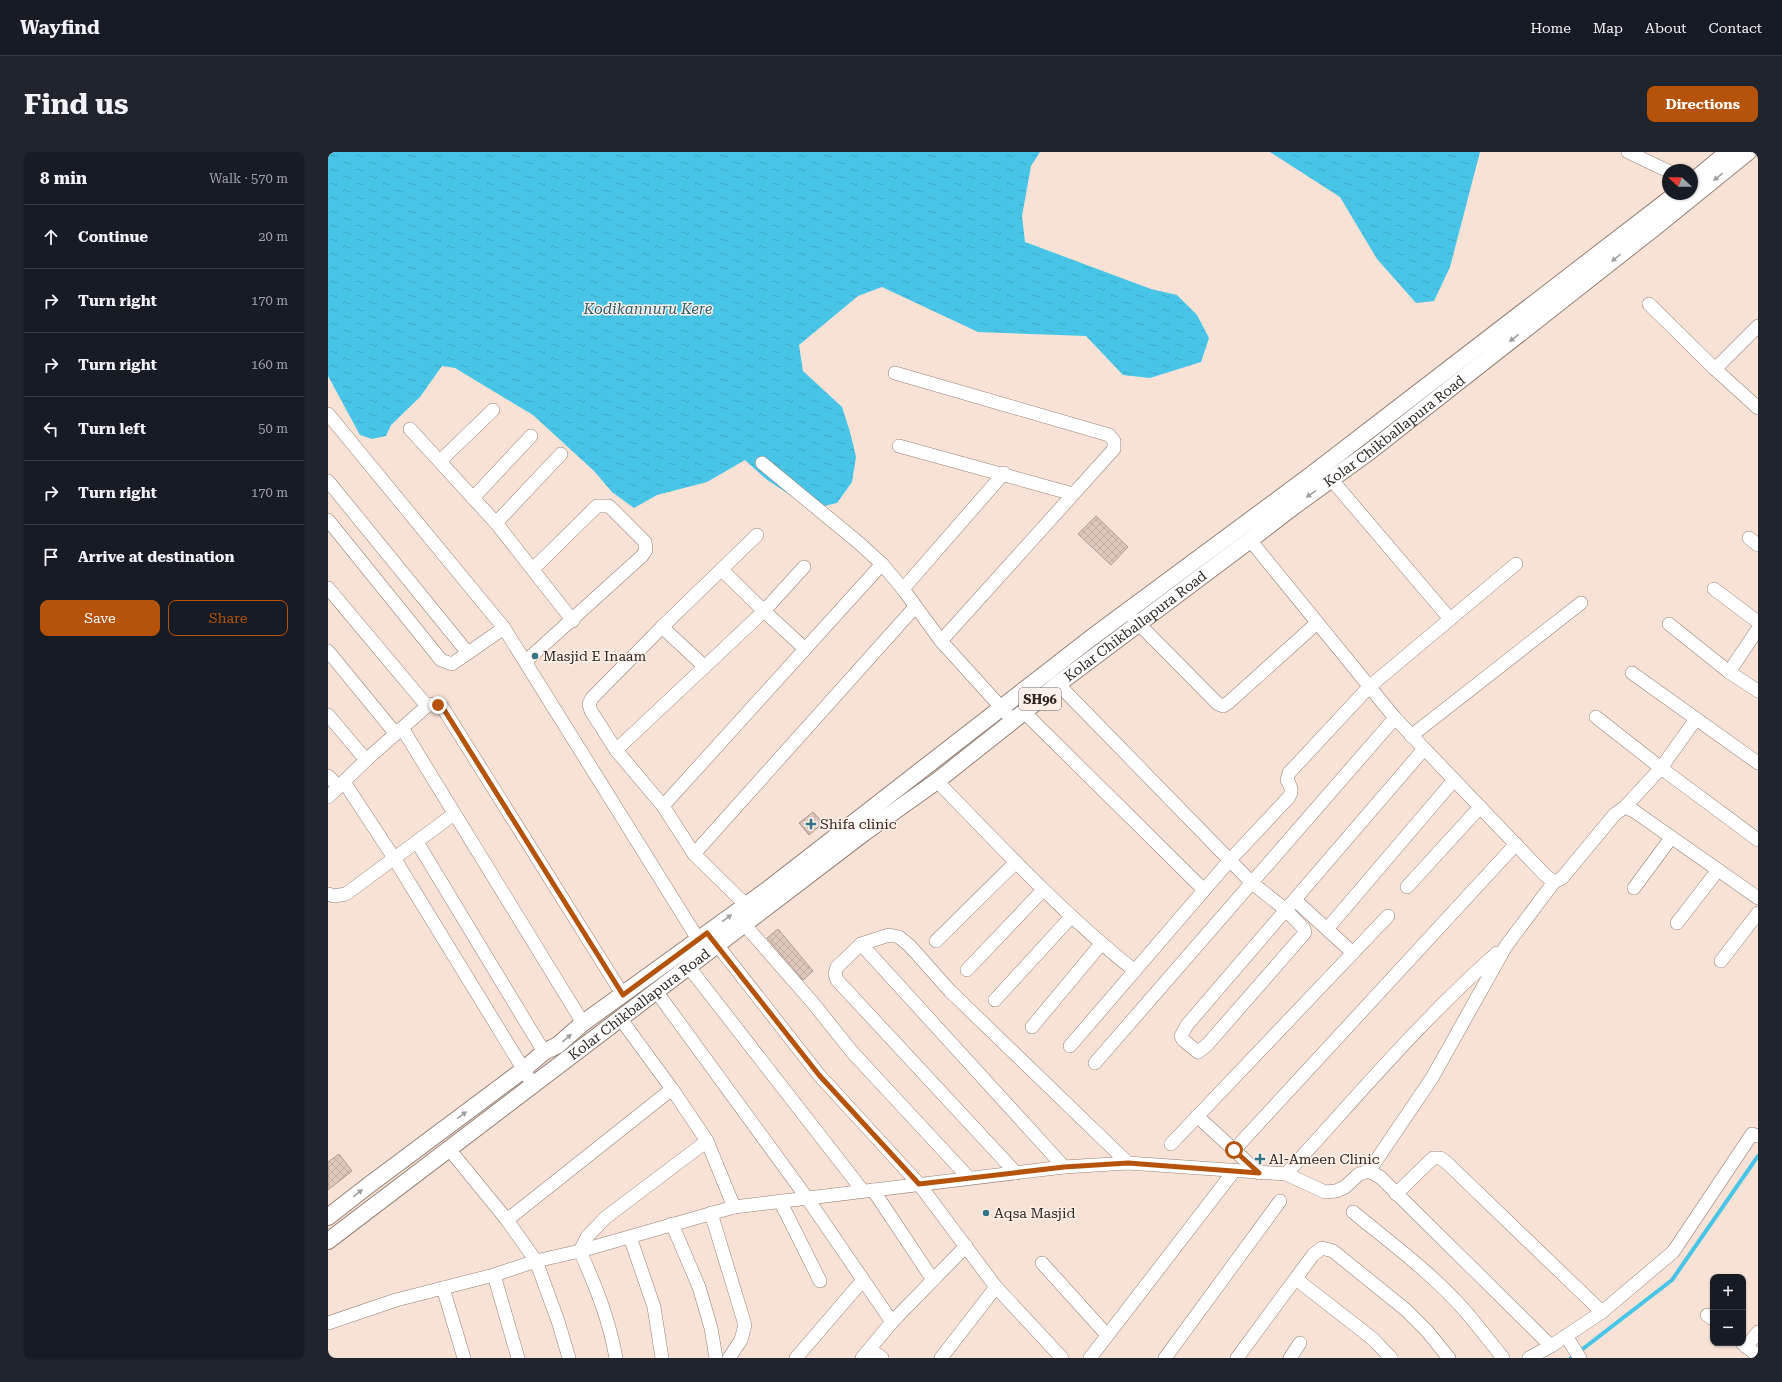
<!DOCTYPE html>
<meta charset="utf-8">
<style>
:root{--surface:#171b24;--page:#20242c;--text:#f1f3f6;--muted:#9ea1a6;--line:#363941;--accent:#b45309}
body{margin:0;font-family:"Roboto Serif",serif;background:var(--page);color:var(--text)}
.controls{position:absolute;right:12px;bottom:12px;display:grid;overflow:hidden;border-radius:8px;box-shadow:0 1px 3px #0004}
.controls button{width:36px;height:36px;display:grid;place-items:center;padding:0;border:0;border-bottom:1px solid var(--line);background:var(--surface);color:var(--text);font:20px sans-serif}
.compass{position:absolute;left:1334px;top:12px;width:36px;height:36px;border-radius:50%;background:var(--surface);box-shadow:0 1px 3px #0004;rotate:291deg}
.stop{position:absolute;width:12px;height:12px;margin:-9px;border:3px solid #b45309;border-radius:50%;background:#fff}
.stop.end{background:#b45309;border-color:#fff;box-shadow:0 1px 4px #0008}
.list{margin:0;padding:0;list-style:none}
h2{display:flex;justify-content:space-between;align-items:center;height:52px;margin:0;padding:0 16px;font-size:17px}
h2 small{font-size:13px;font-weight:400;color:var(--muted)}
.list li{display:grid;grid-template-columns:26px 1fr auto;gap:12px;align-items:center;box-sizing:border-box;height:64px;padding:0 16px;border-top:1px solid var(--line)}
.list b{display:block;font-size:15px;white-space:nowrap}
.list em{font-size:13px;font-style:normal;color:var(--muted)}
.actions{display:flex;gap:8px;padding:12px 16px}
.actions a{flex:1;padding:9px 0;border:1px solid var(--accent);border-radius:8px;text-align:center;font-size:14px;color:var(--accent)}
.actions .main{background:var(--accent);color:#fff}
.icon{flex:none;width:22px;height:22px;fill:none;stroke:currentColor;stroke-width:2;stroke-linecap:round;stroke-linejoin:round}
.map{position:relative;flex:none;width:1430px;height:1206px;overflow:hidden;border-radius:8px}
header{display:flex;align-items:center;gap:24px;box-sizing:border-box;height:56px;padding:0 20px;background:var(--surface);border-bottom:1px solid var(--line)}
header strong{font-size:19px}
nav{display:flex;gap:22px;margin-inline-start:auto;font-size:14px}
.intro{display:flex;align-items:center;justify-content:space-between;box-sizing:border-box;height:96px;padding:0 24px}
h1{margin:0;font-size:28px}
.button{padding:10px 18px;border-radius:8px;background:var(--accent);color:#fff;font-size:14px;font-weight:700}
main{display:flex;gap:24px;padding:0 24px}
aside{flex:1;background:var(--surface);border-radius:8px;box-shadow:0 1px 3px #0004}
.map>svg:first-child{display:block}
.water{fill:url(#water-ripples)}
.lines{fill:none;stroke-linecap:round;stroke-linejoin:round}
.stream{stroke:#48c4e7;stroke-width:4}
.building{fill:url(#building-cross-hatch);stroke:#af9b90}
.minor-casing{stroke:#948076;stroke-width:14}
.major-casing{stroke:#948076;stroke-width:18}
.minor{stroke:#fff;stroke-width:13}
.major{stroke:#fff;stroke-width:16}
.oneway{fill:#a19e9c}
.route{stroke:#b45309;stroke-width:5}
.poi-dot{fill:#337487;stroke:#fff1ea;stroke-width:1.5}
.labels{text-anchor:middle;stroke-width:3;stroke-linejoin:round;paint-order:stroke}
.shield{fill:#fff1ea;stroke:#6d645e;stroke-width:1}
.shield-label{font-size:13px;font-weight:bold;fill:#2f2722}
.street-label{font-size:14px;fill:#2f2722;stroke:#fff1ea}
.poi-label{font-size:14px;fill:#2f2722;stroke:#fff1ea;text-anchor:start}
.water-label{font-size:15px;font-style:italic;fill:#2a5c6c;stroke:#fff1ea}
</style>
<header>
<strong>Wayfind</strong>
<nav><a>Home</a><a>Map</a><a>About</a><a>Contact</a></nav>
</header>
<div class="intro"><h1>Find us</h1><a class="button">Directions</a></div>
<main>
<aside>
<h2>8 min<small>Walk · 570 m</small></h2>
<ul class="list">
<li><svg class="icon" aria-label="ahead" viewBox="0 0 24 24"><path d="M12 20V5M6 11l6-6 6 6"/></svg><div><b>Continue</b></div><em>20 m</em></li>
<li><svg class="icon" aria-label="right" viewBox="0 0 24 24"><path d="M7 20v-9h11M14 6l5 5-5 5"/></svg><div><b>Turn right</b></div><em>170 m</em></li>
<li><svg class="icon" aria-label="right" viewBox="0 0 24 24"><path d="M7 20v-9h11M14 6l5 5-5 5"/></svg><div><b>Turn right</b></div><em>160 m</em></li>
<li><svg class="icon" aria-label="left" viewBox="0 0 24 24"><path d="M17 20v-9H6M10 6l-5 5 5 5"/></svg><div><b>Turn left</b></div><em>50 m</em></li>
<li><svg class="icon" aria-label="right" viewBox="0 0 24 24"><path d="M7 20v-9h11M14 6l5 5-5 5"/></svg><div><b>Turn right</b></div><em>170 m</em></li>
<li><svg class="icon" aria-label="arrive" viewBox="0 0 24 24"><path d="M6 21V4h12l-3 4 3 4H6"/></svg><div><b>Arrive at destination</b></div></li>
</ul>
<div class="actions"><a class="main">Save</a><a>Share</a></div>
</aside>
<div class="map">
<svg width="1430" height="1206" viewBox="0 0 1430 1206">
<defs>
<pattern id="water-ripples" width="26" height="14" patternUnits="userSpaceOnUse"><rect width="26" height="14" fill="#48c4e7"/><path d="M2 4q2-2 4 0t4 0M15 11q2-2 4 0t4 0" fill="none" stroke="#3fa8c6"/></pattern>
<pattern id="building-cross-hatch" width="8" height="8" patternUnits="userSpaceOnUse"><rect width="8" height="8" fill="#dec8bd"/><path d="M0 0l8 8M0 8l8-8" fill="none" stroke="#bfaca2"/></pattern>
</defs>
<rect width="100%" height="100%" fill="#f8e2d6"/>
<g class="water">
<polygon points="0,0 712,0 703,14 694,64 697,90 823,137 849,143 869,163 881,186 873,210 822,226 795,223 758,184 650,180 554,135 530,144 471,193 475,219 514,255 522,280 528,305 524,330 509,351 483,357 438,327 417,308 379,330 329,343 306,356 284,340 266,319 205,263 127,216 114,214 92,245 63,273 58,284 44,287 32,283 0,224"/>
<polygon points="942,0 1152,0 1122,115 1106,149 1088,151 1049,107 1012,45"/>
</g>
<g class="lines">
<polyline class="stream" points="1243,1206 1344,1128 1430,1004"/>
</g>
<g class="building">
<polygon points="768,364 800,395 783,413 750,382"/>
<polygon points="485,660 495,671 481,683 471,671"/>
<polygon points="450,777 485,819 475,828 439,786"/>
<polygon points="11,1002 24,1019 0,1038 0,1010"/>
</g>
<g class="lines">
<defs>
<g id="minor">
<polyline points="1300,0 1340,19"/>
<polyline points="1321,152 1387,217 1430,256"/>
<polyline points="1387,217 1430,174"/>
<polyline points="567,221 781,283 786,289 786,297 613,489"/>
<polyline points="0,262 176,476 370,787"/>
<polyline points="82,277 168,371 245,469"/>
<polyline points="571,294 745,342"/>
<polyline points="112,309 165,258"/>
<polyline points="434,311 531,391 554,412 575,437 613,489 680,563"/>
<polyline points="1003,327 1122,467"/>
<polyline points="0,329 140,501"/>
<polyline points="145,346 203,284"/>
<polyline points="0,368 113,508 124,512 176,476"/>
<polyline points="168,371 233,302"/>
<polyline points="1421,386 1430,393"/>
<polyline points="922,388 1067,566 1218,724 1226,730 1234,726 1287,662 1297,655 1306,659 1430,746"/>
<polyline points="394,418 436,459 476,496"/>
<polyline points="0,436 99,554"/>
<polyline points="575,437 676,321"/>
<polyline points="1386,437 1430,470"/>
<polyline points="805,466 890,552 895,554 900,551 989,471"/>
<polyline points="1341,472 1401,520 1430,539"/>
<polyline points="334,475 377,515"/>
<polyline points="0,499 67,581"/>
<polyline points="198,509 314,404 318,398 317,390 281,354 269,354 205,417"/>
<polyline points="1401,520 1430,477"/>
<polyline points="1304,521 1430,611"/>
<polyline points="730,532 924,731 958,758 976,777 977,780 975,783 879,893 870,900 855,888 853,884 859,873 1096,597"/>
<polyline points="696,560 876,738"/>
<polyline points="0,563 38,608"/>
<polyline points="1268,565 1333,616 1430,688"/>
<polyline points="74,576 255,871"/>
<polyline points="1083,584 1253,451"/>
<polyline points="288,598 436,459 476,415"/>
<polyline points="0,624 11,635"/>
<path d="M609 629C673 695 735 762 807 819"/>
<polyline points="16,630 66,706 205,933"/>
<polyline points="0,645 38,608 99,554 105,552 115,556 295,843"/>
<polyline points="335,654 554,412"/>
<polyline points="1297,655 1333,616 1368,567"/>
<polyline points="89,690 216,900"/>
<polyline points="366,702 587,455"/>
<polyline points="1079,735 1152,655"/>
<polyline points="1306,736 1343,686"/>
<polyline points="0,742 6,744 18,742 126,662"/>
<polyline points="967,748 1025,801"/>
<polyline points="418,753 366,702 335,654 288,598 263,559 261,552 264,546 334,475 429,383"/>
<polyline points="1349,771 1390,718"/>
<polyline points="416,772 485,851 525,901 641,1026"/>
<polyline points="999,777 1126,628"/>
<polyline points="383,785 491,923 591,1032 668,1135 734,1206"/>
<polyline points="608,789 688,710"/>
<polyline points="533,792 736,1015"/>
<polyline points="1393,809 1430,761"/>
<polyline points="360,814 535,1039"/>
<polyline points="639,818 715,738"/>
<polyline points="328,839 479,1046 564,1170"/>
<polyline points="667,848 743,765"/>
<polyline points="292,866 344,937 379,989 406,1055"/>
<polyline points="704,875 773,792"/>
<path d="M742 894 902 708 961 645C965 638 963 635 959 628L961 621 1041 535 1188 412"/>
<polyline points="767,911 1067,566"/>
<polyline points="869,964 931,1021"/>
<polyline points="843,992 1060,764"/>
<polyline points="121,997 179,1068 208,1109 230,1169 241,1206"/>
<polyline points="906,998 1188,692"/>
<polyline points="1041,1019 1104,926 1178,794 1226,730"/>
<polyline points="688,1021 509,828 507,822 509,815 533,792 561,783 571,785 582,794 622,839 800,1011"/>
<path d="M958 1022C1027 947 1093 868 1169 801"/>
<polyline points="545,1038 605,1128"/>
<polyline points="1068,1042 1105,1006 1112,1006 1118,1010 1274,1160"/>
<polyline points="452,1049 492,1129"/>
<path d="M1025 1060C1064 1092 1105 1122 1138 1160 1151 1175 1163 1191 1175 1206"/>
<polyline points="383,1061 417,1173 413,1188 401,1206"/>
<polyline points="179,1068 344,937"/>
<polyline points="344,1072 371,1135 383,1176 388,1206"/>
<polyline points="302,1085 326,1155 334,1206"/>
<polyline points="714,1111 779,1183"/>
<polyline points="166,1123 190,1206"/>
<polyline points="968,1127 1045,1187 1063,1206"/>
<polyline points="115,1136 136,1206"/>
<polyline points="1379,1163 1385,1167"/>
<polyline points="0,1171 68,1148 166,1123 208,1109 252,1099 406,1055 736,1015 800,1011 958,1022 997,1040 1008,1039 1017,1035 1031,1022 1041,1019 1052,1025 1223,1194"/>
<polyline points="1238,1184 1252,1206"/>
<polyline points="1414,1191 1430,1204"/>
<polyline points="1418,1195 1430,1180"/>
<polyline points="542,1197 554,1206"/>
<path d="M288 1206C281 1167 268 1135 252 1099L259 1085 277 1066 379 989"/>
<polyline points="468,1206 535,1128"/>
<polyline points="534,1206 564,1170 638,1094"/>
<polyline points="613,1206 668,1135"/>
<polyline points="762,1206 906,1019"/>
<polyline points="837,1206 952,1049"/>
<polyline points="909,1206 985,1103 994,1096 1005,1099 1078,1158 1099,1179 1121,1206"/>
<polyline points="962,1206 972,1191"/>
<polyline points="1201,1206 1223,1194 1274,1160 1345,1100 1424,982 1430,984"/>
</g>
<g id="major">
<polyline points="1364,30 1400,0"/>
<polyline points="0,1065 41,1033 195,918 216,900 230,893 255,871 439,738 763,486 983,323 1348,42"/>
<path id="s1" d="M0 1089 536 681 609 629 696 560 730 532 922 388 965 355 1041 300 1330 73 1420 0"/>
</g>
</defs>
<use href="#minor" class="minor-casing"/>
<use href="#major" class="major-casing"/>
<use href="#minor" class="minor"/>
<use href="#major" class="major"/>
</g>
<defs><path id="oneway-solid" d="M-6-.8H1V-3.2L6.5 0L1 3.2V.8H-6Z"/></defs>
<g class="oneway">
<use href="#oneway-solid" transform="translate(1390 25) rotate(141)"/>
<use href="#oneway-solid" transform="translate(1288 106) rotate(141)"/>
<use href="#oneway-solid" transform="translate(1186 186) rotate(142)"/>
<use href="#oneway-solid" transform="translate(983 342) rotate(145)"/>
<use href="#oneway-solid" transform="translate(399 766) rotate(-36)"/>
<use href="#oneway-solid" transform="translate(239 886) rotate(-40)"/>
<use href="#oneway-solid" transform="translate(134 963) rotate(-36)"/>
<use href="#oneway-solid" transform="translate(30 1041) rotate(-39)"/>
</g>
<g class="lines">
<polyline class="route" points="110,553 115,556 295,843 379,781 491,923 591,1032 736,1015 800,1011 931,1021 906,998"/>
</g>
<g class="poi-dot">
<circle cx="207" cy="504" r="4"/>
<path d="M481 666h4v4h4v4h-4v4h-4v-4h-4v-4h4z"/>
<path d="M930 1001h4v4h4v4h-4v4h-4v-4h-4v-4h4z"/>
<circle cx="658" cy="1061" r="4"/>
</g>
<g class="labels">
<rect class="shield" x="691" y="536" width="42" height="22" rx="3"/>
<g class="shield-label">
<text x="712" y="552">SH96</text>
</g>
<g class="street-label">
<text dy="5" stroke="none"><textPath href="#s1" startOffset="1339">Kolar Chikballapura Road</textPath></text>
<text dy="5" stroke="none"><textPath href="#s1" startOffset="1015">Kolar Chikballapura Road</textPath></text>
<text dy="5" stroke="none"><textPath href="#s1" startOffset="391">Kolar Chikballapura Road</textPath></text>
</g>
<g class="poi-label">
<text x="215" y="509">Masjid E Inaam</text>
<text x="492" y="677">Shifa clinic</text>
<text x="941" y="1012">Al-Ameen Clinic</text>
<text x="666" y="1066">Aqsa Masjid</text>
</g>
<g class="water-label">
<text x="320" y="162">Kodikannuru Kere</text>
</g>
</g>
</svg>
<div class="controls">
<button>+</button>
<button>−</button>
</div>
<svg class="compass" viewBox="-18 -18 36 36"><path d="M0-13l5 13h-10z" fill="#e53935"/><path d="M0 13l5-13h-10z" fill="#9ea1a6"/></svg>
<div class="stop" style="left:906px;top:998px"></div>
<div class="stop end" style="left:110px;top:553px"></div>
</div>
</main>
